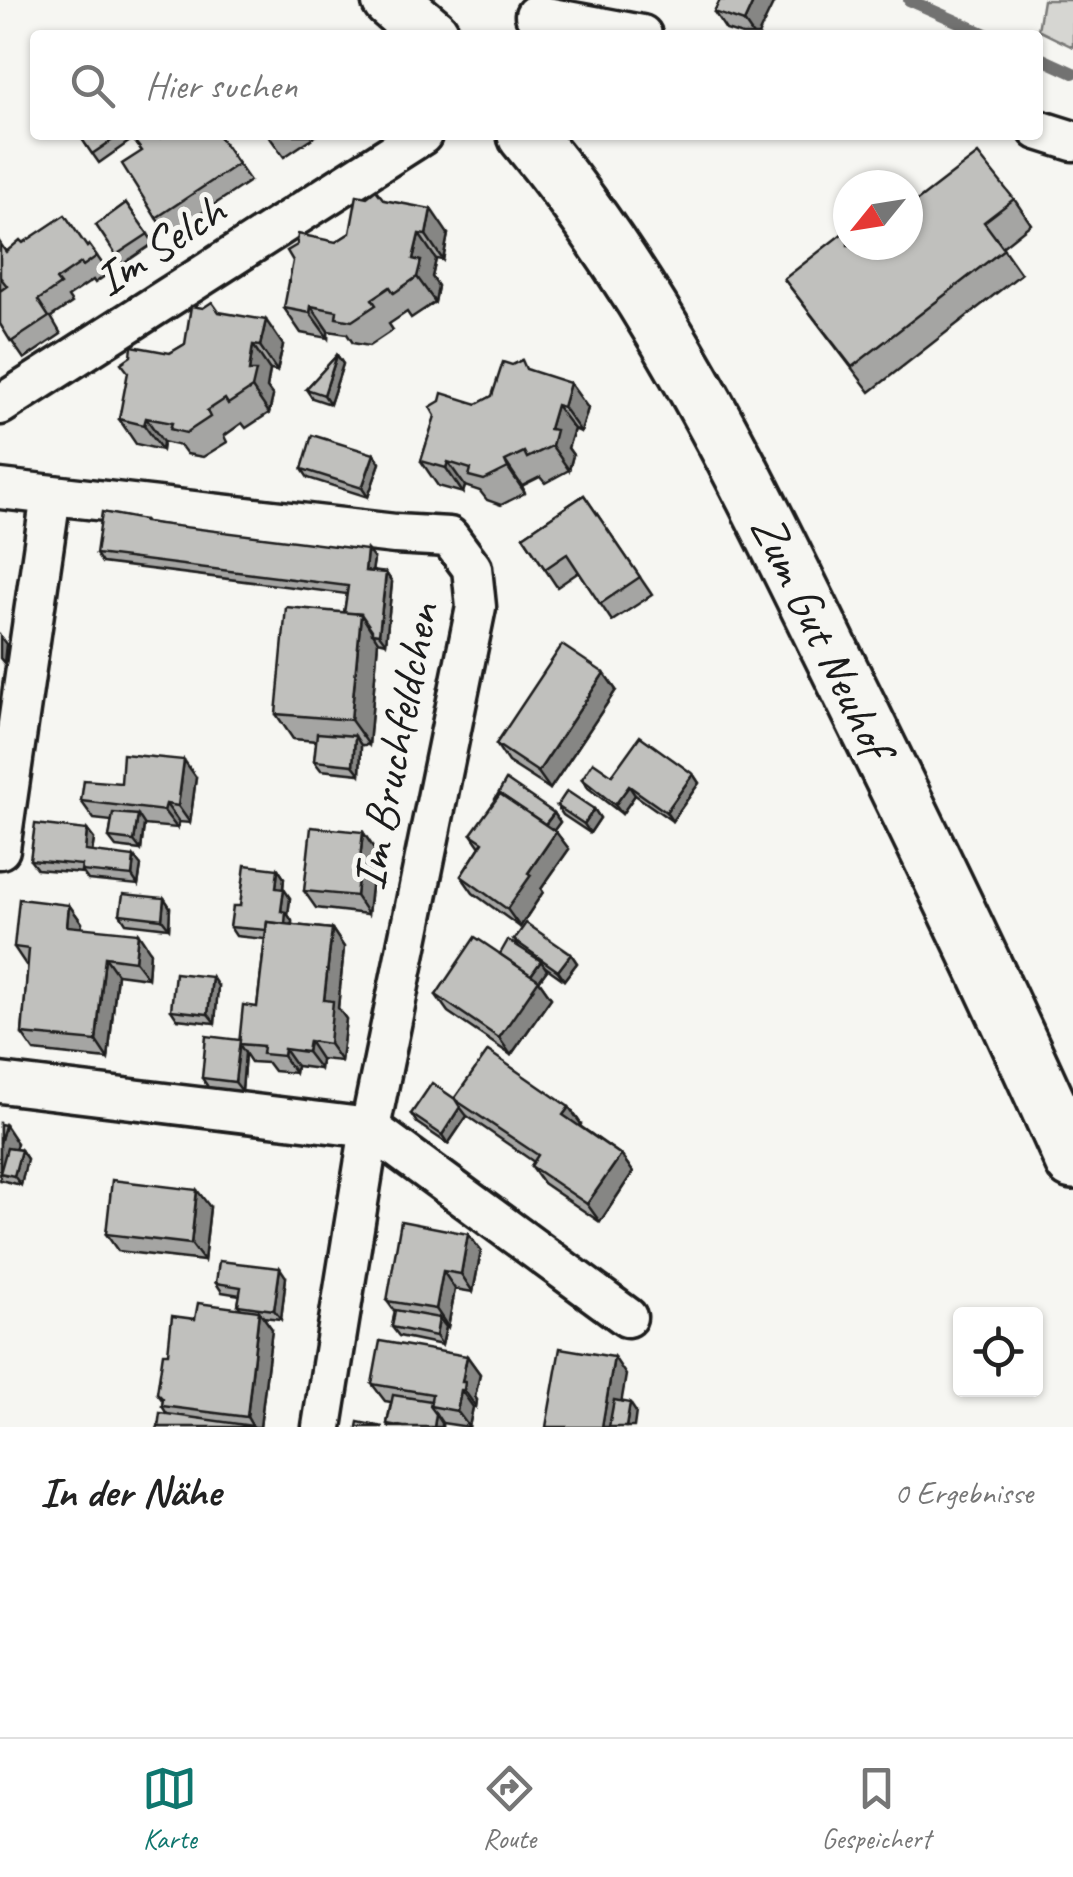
<!DOCTYPE html>
<html lang="de">
<meta charset="utf-8">
<style>
:root{--surface:#fff;--page:#f6f6f6;--text:#222;--muted:#767676;--line:#e0e0e0;--accent:#0f766e}
body{margin:0;font-family:Caveat,sans-serif;background:var(--page);color:var(--text)}
.controls{position:absolute;right:30px;bottom:30px;display:grid;overflow:hidden;border-radius:10px;box-shadow:0 2px 8px #0004}
.controls button{width:90px;height:90px;display:grid;place-items:center;padding:0;border:0;border-bottom:2px solid var(--line);background:var(--surface);color:var(--text);font:50px sans-serif}
.compass{position:absolute;left:833px;top:170px;width:90px;height:90px;border-radius:50%;background:var(--surface);box-shadow:0 2px 8px #0004;rotate:240deg}
.list{margin:0;padding:0;list-style:none}
h2{display:flex;justify-content:space-between;align-items:center;height:130px;margin:0;padding:0 40px;font-size:42px}
h2 small{font-size:32px;font-weight:400;color:var(--muted)}
.icon{flex:none;width:55px;height:55px;fill:none;stroke:currentColor;stroke-width:2;stroke-linecap:round;stroke-linejoin:round}
.map{position:relative;flex:none;width:1073px;height:1427px;overflow:hidden}
.search{position:absolute;background:var(--surface);box-shadow:0 2px 8px #0004;left:30px;right:30px;top:30px;height:110px;display:flex;align-items:center;gap:25px;box-sizing:border-box;padding:0 35px;border-radius:10px;color:var(--muted);font-size:38px}
.sheet{height:310px;background:var(--surface)}
nav{display:flex;justify-content:space-around;align-items:center;box-sizing:border-box;height:140px;border-top:2px solid var(--line);background:var(--surface);font-size:28px;color:var(--muted)}
nav a{display:grid;justify-items:center;gap:5px}
nav .on{color:var(--accent)}
.map>svg:first-child{display:block}
.green{fill:#d6d6d2;stroke:#797977;stroke-width:2.5}
.lines{fill:none;stroke-linecap:round;stroke-linejoin:round}
.stream{stroke:#727271;stroke-width:12}
.street-casing{stroke:#1c1c1c;stroke-width:45}
.secondary-casing{stroke:#1c1c1c;stroke-width:62}
.street{stroke:#f6f6f2;stroke-width:38}
.secondary{stroke:#f6f6f2;stroke-width:55}
.wall{fill:#a5a5a3;stroke:#1c1c1c;stroke-width:2.5}
.shaded-wall{fill:#868684;stroke:#1c1c1c;stroke-width:2.5}
.building{fill:#c0c0bd;stroke:#1c1c1c;stroke-width:2.5}
.labels{text-anchor:middle;stroke-width:10;stroke-linejoin:round;paint-order:stroke}
.street-label{font-size:48px;fill:#1c1c1c;stroke:#f6f6f2}
</style>
<div class="map">
<svg width="1073" height="1427" viewBox="0 0 1073 1427">
<rect width="100%" height="100%" fill="#f6f6f2"/>
<filter id="ink" filterUnits="userSpaceOnUse"><feTurbulence type="fractalNoise" baseFrequency=".01" numOctaves="2"/><feDisplacementMap in="SourceGraphic" scale="20" xChannelSelector="R" yChannelSelector="G"/><feConvolveMatrix kernelMatrix="1 2 1 2 8 2 1 2 1" color-interpolation-filters="sRGB"/></filter>
<g filter="url(#ink)">
<polygon class="green" points="1043,0 1073,0 1073,47 1038,30"/>
<g class="lines">
<g class="stream">
<polyline points="909,0 988,35"/>
<polyline points="1038,57 1073,73"/>
</g>
<defs>
<g id="street">
<polyline points="535,15 642,35"/>
<polyline points="1038,130 1073,141"/>
<polyline points="0,405 422,135"/>
<polyline points="0,489 395,534 449,537 472,568 476,607 370,1128 322,1427"/>
<polyline points="0,849 51,495"/>
<polyline points="0,1083 370,1128 627,1317"/>
</g>
<g id="secondary">
<polyline points="390,0 431,35"/>
<path d="M526 135C654 289 742 470 829 648 913 818 996 988 1073 1161"/>
</g>
</defs>
<use href="#street" class="street-casing"/>
<use href="#secondary" class="secondary-casing"/>
<use href="#street" class="street"/>
<use href="#secondary" class="secondary"/>
</g>
<g class="wall">
<polygon points="720,0 758,35 742,35 726,30 714,12"/>
<polygon points="81,135 159,135 161,138 218,135 250,181 168,235 156,218 142,151 133,139 99,163 80,136"/>
<polygon points="268,135 317,135 284,157"/>
<polygon points="1014,199 1031,224 1002,247 1021,274 870,392 784,279 913,204"/>
<polygon points="384,200 448,234 443,260 436,259 432,277 438,286 435,302 411,318 407,312 389,324 393,330 369,346 353,343 347,334 328,331 328,338 301,333 284,308 336,242 350,233"/>
<polygon points="126,203 154,243 123,264 96,225"/>
<polygon points="0,243 6,252 23,243 87,247 89,245 109,273 95,283 93,280 68,297 72,303 51,317 61,334 24,359 0,324"/>
<polygon points="219,312 283,345 277,371 270,370 267,388 273,396 269,413 246,428 242,423 224,436 227,442 203,457 187,454 181,446 163,442 162,450 136,444 119,419 170,353 185,344"/>
<polygon points="337,355 343,364 330,404 312,398 306,389"/>
<polygon points="529,370 588,408 581,432 574,429 568,448 573,455 569,470 545,483 540,477 522,486 525,493 501,505 487,500 480,491 465,486 463,493 438,486 421,461 440,401 477,404 492,396"/>
<polygon points="374,454 380,463 368,497 308,478 302,469"/>
<polygon points="584,495 652,595 612,621 579,572 557,587 523,536"/>
<polygon points="144,520 146,522 374,559 372,571 386,573 392,582 386,643 378,641 369,745 361,745 360,774 321,770 314,761 317,741 293,739 276,714 344,613 347,594 102,563 96,554"/>
<polygon points="604,673 616,690 550,789 508,762 496,744"/>
<polygon points="693,774 699,783 672,821 635,795 622,814 588,788 582,779 612,775"/>
<polygon points="196,777 190,823 179,822 177,828 144,825 141,850 116,847 109,838 112,821 94,819 81,801 121,783"/>
<polygon points="557,806 594,809 600,818 590,833 563,815"/>
<polygon points="554,813 560,822 554,830 569,849 541,889 543,892 520,927 473,893 461,876 480,847 471,834"/>
<polygon points="87,830 94,839 92,852 141,866 138,885 88,880 83,873 37,869 30,860"/>
<polygon points="363,832 375,850 368,914 316,908 304,891"/>
<polygon points="278,869 284,878 283,889 290,898 288,915 292,921 292,925 332,929 344,947 338,1008 346,1019 341,1061 321,1059 320,1069 296,1066 295,1073 274,1071 268,1063 251,1062 245,1053 242,1091 208,1087 202,1078 240,1040 257,1007 265,939 236,936 230,927 240,906"/>
<polygon points="164,898 170,907 169,928 126,923 120,914"/>
<polygon points="69,905 82,923 81,928 150,951 148,978 117,974 108,1059 34,1051 22,1034 28,965 26,965 14,947"/>
<polygon points="514,940 571,954 577,963 564,980 544,966 547,970 539,981 551,998 511,1055 448,1012 436,995 500,954 519,947"/>
<polygon points="218,986 215,1023 177,1019 171,1010"/>
<polygon points="455,1099 569,1107 581,1124 580,1126 621,1155 633,1172 600,1222 543,1183 531,1166 534,1162 467,1116 448,1144 417,1123 411,1114"/>
<polygon points="0,1124 17,1143 15,1149 21,1150 27,1159 21,1185 0,1180"/>
<polygon points="210,1207 204,1261 118,1251 106,1234"/>
<polygon points="468,1234 481,1251 473,1292 455,1289 448,1327 446,1326 442,1345 399,1336 392,1327 395,1312 387,1301"/>
<polygon points="286,1277 281,1319 263,1317 272,1329 260,1427 158,1427 167,1414 162,1406 163,1401 157,1393 168,1353 195,1319 241,1309 238,1305 240,1295 222,1292 216,1283"/>
<polygon points="467,1356 480,1374 475,1397 477,1400 476,1407 473,1407 469,1427 442,1423 442,1427 389,1427 387,1424 391,1402 385,1401 372,1384"/>
</g>
<g class="shaded-wall">
<polygon points="754,0 775,0 758,35 753,35 744,22"/>
<polygon points="431,209 448,234 443,260 426,235"/>
<polygon points="419,234 436,259 432,277 438,286 435,302 417,277 413,259"/>
<polygon points="311,306 328,331 328,338 310,313"/>
<polygon points="266,320 283,345 277,371 260,346"/>
<polygon points="253,345 270,370 267,388 273,396 269,413 252,388 249,371"/>
<polygon points="337,355 343,364 330,404 324,395"/>
<polygon points="570,383 588,408 581,432 563,407"/>
<polygon points="556,405 574,429 568,448 573,455 569,470 552,446 549,429"/>
<polygon points="146,418 163,442 162,450 144,425"/>
<polygon points="374,454 380,463 368,497 362,488"/>
<polygon points="505,461 522,486 525,493 508,468"/>
<polygon points="448,462 465,486 463,493 446,468"/>
<polygon points="367,550 374,559 371,580 365,571"/>
<polygon points="386,573 392,582 386,643 379,634"/>
<polygon points="361,614 378,641 369,745 351,720"/>
<polygon points="0,636 6,644 4,663 0,658"/>
<polygon points="604,673 616,690 550,789 538,772"/>
<polygon points="355,736 361,745 360,774 353,765"/>
<polygon points="184,760 196,777 190,823 178,806"/>
<polygon points="693,774 699,783 672,821 666,812"/>
<polygon points="629,786 635,795 622,814 615,805"/>
<polygon points="166,804 179,822 177,828 164,811"/>
<polygon points="594,809 600,818 590,833 584,824"/>
<polygon points="554,813 560,822 549,837 543,828"/>
<polygon points="138,815 144,824 141,850 134,841"/>
<polygon points="87,830 94,839 91,860 85,851"/>
<polygon points="363,832 375,850 368,914 356,896"/>
<polygon points="556,832 569,849 541,889 543,892 520,927 507,909 528,873"/>
<polygon points="134,857 141,866 138,885 132,876"/>
<polygon points="278,869 284,878 282,897 276,888"/>
<polygon points="284,889 290,898 288,915 292,921 290,941 281,911"/>
<polygon points="164,898 170,907 169,928 162,919"/>
<polygon points="69,905 82,923 79,944 67,926"/>
<polygon points="332,929 344,947 338,1008 346,1019 341,1061 329,1044 324,1000"/>
<polygon points="138,933 150,951 148,978 135,961"/>
<polygon points="571,954 577,963 564,980 558,971"/>
<polygon points="105,957 117,974 108,1059 96,1041"/>
<polygon points="541,961 547,970 539,981 551,998 511,1055 499,1038 529,978"/>
<polygon points="212,977 218,986 215,1023 208,1014"/>
<polygon points="309,1041 321,1059 320,1069 307,1052"/>
<polygon points="239,1044 245,1053 242,1091 235,1082"/>
<polygon points="284,1049 296,1066 295,1073 283,1056"/>
<polygon points="460,1107 467,1116 448,1144 442,1135"/>
<polygon points="569,1107 581,1124 575,1132 563,1115"/>
<polygon points="5,1125 17,1143 8,1175 0,1173 0,1143"/>
<polygon points="21,1150 27,1159 21,1185 14,1176"/>
<polygon points="621,1155 633,1172 600,1222 587,1204"/>
<polygon points="197,1190 210,1207 204,1261 191,1244"/>
<polygon points="468,1234 481,1251 473,1292 461,1274"/>
<polygon points="280,1268 286,1277 281,1319 274,1310"/>
<polygon points="443,1271 455,1289 448,1327 436,1309"/>
<polygon points="259,1311 272,1329 260,1427 253,1427 247,1417"/>
<polygon points="439,1318 446,1327 442,1345 436,1336"/>
<polygon points="467,1356 480,1374 475,1397 477,1400 476,1407 464,1390 462,1382"/>
<polygon points="614,1357 626,1375 617,1427 602,1427"/>
<polygon points="461,1390 473,1407 469,1427 457,1411"/>
<polygon points="630,1403 636,1412 634,1427 626,1427"/>
<polygon points="436,1414 442,1423 442,1427 434,1427"/>
</g>
<g class="building">
<polygon points="720,0 754,0 744,22 714,12"/>
<polygon points="81,135 120,135 92,154 80,136"/>
<polygon points="130,135 159,135 161,138 165,135 218,135 238,164 156,218 122,164 142,151"/>
<polygon points="978,154 1014,199 984,222 1004,249 852,367 784,279 848,229 848,245 908,245 908,198 913,204"/>
<polygon points="376,190 384,200 431,209 426,235 419,234 413,259 421,261 417,277 394,293 390,287 372,299 376,305 352,321 336,318 337,311 311,306 310,313 284,308 293,261 287,251 297,245 298,234 336,242 350,233 357,195 367,197"/>
<polygon points="126,203 148,234 116,255 96,225"/>
<polygon points="65,215 87,247 89,245 97,256 83,266 81,263 56,280 60,285 38,300 49,317 11,342 0,324 0,291 7,286 0,277 0,244 6,252 20,240 23,243"/>
<polygon points="212,302 219,312 266,320 260,346 253,345 249,371 256,371 252,388 228,404 225,399 207,411 210,417 186,433 170,429 172,423 146,418 144,425 119,419 128,372 121,363 131,356 132,346 170,353 185,344 191,306 203,308"/>
<polygon points="337,355 324,395 306,389"/>
<polygon points="522,360 526,369 570,383 563,407 556,405 549,429 556,430 552,446 527,458 524,452 505,461 508,468 484,480 469,476 471,469 448,462 446,468 421,461 435,416 430,407 440,401 442,393 477,404 492,396 503,362 512,365"/>
<polygon points="312,435 374,454 362,488 302,469"/>
<polygon points="584,495 640,577 600,604 567,554 545,569 523,536"/>
<polygon points="102,512 144,520 144,522 367,550 365,571 386,573 379,634 372,633 372,630 361,614 344,613 348,586 96,554"/>
<polygon points="286,607 361,614 351,720 276,714"/>
<polygon points="562,645 604,673 538,772 496,744"/>
<polygon points="317,733 355,736 353,765 314,761"/>
<polygon points="640,736 693,774 666,812 629,786 615,805 582,779 593,762 612,775"/>
<polygon points="123,754 184,760 178,806 166,804 164,811 81,801 84,780 121,783"/>
<polygon points="506,780 554,813 545,824 500,794 496,800 495,799"/>
<polygon points="567,791 594,809 584,824 557,806"/>
<polygon points="500,794 556,832 528,873 531,875 507,909 461,876 483,842 471,834"/>
<polygon points="113,813 138,815 134,841 109,838"/>
<polygon points="35,824 87,830 85,851 134,857 132,876 81,871 82,865 30,860"/>
<polygon points="311,827 363,832 356,896 304,891"/>
<polygon points="245,865 278,869 276,888 284,889 281,911 286,912 285,924 267,922 266,930 230,927 233,906 240,906"/>
<polygon points="123,894 164,898 162,919 120,914"/>
<polygon points="19,899 69,905 67,926 138,933 135,961 105,957 96,1041 22,1034 29,949 14,947"/>
<polygon points="267,922 332,929 324,1000 333,1001 329,1044 309,1041 307,1052 284,1049 283,1056 262,1054 263,1046 239,1044 243,1005 257,1007"/>
<polygon points="526,923 571,954 558,971 514,940"/>
<polygon points="475,937 539,980 499,1038 436,995"/>
<polygon points="508,940 541,961 531,975 500,954"/>
<polygon points="175,973 212,977 208,1014 171,1010"/>
<polygon points="206,1036 240,1040 235,1082 202,1078"/>
<polygon points="488,1051 569,1107 563,1115 621,1155 587,1204 531,1166 538,1155 454,1099"/>
<polygon points="432,1083 455,1099 460,1107 442,1135 411,1114"/>
<polygon points="0,1124 5,1125 0,1143"/>
<polygon points="7,1148 21,1150 14,1176 0,1173"/>
<polygon points="112,1180 197,1190 191,1244 106,1234"/>
<polygon points="401,1221 468,1234 461,1274 443,1271 436,1309 387,1301"/>
<polygon points="219,1261 280,1268 274,1310 238,1305 241,1287 216,1283"/>
<polygon points="198,1303 259,1311 247,1417 162,1406 163,1399 157,1393 163,1353 168,1353 172,1316 195,1319"/>
<polygon points="395,1310 439,1318 436,1336 392,1327"/>
<polygon points="380,1341 467,1356 462,1382 465,1382 464,1390 461,1390 457,1411 430,1406 432,1394 372,1384"/>
<polygon points="560,1348 614,1357 602,1427 546,1427"/>
<polygon points="393,1395 431,1401 430,1406 436,1414 434,1427 404,1427 387,1424"/>
<polygon points="614,1400 630,1403 626,1427 609,1427"/>
<polygon points="160,1413 253,1426 253,1427 158,1427"/>
<polygon points="358,1422 383,1427 357,1427"/>
</g>
</g>
<g class="labels">
<g class="street-label">
<text transform="translate(159 244) rotate(-33)" y="17">Im Selch</text>
<text transform="translate(823 635) rotate(64)" y="17">Zum Gut Neuhof</text>
<text transform="translate(394 746) rotate(-79)" y="17">Im Bruchfeldchen</text>
</g>
</g>
</svg>
<div class="controls">
<button><svg class="icon" aria-label="locate" viewBox="0 0 24 24"><circle cx="12" cy="12" r="6"/><path d="M12 2v4M12 18v4M2 12h4M18 12h4"/></svg></button>
</div>
<svg class="compass" viewBox="-18 -18 36 36"><path d="M0-13l5 13h-10z" fill="#e53935"/><path d="M0 13l5-13h-10z" fill="#767676"/></svg>
<div class="search"><svg class="icon" aria-label="search" viewBox="0 0 24 24"><circle cx="10" cy="10" r="6"/><path d="M15 15l6 6"/></svg>Hier suchen</div>
</div>
<section class="sheet">
<h2>In der Nähe<small>0 Ergebnisse</small></h2>
<ul class="list">
</ul>
</section>
<nav>
<a class="on"><svg class="icon" aria-label="map" viewBox="0 0 24 24"><path d="M3 6l6-2 6 2 6-2v14l-6 2-6-2-6 2zM9 4v14M15 6v14"/></svg>Karte</a>
<a><svg class="icon" aria-label="directions" viewBox="0 0 24 24"><path d="M12 3l9 9-9 9-9-9zM9 14v-3h6M13 9l2 2-2 2"/></svg>Route</a>
<a><svg class="icon" aria-label="saved" viewBox="0 0 24 24"><path d="M7 4h10v16l-5-4-5 4z"/></svg>Gespeichert</a>
</nav>
